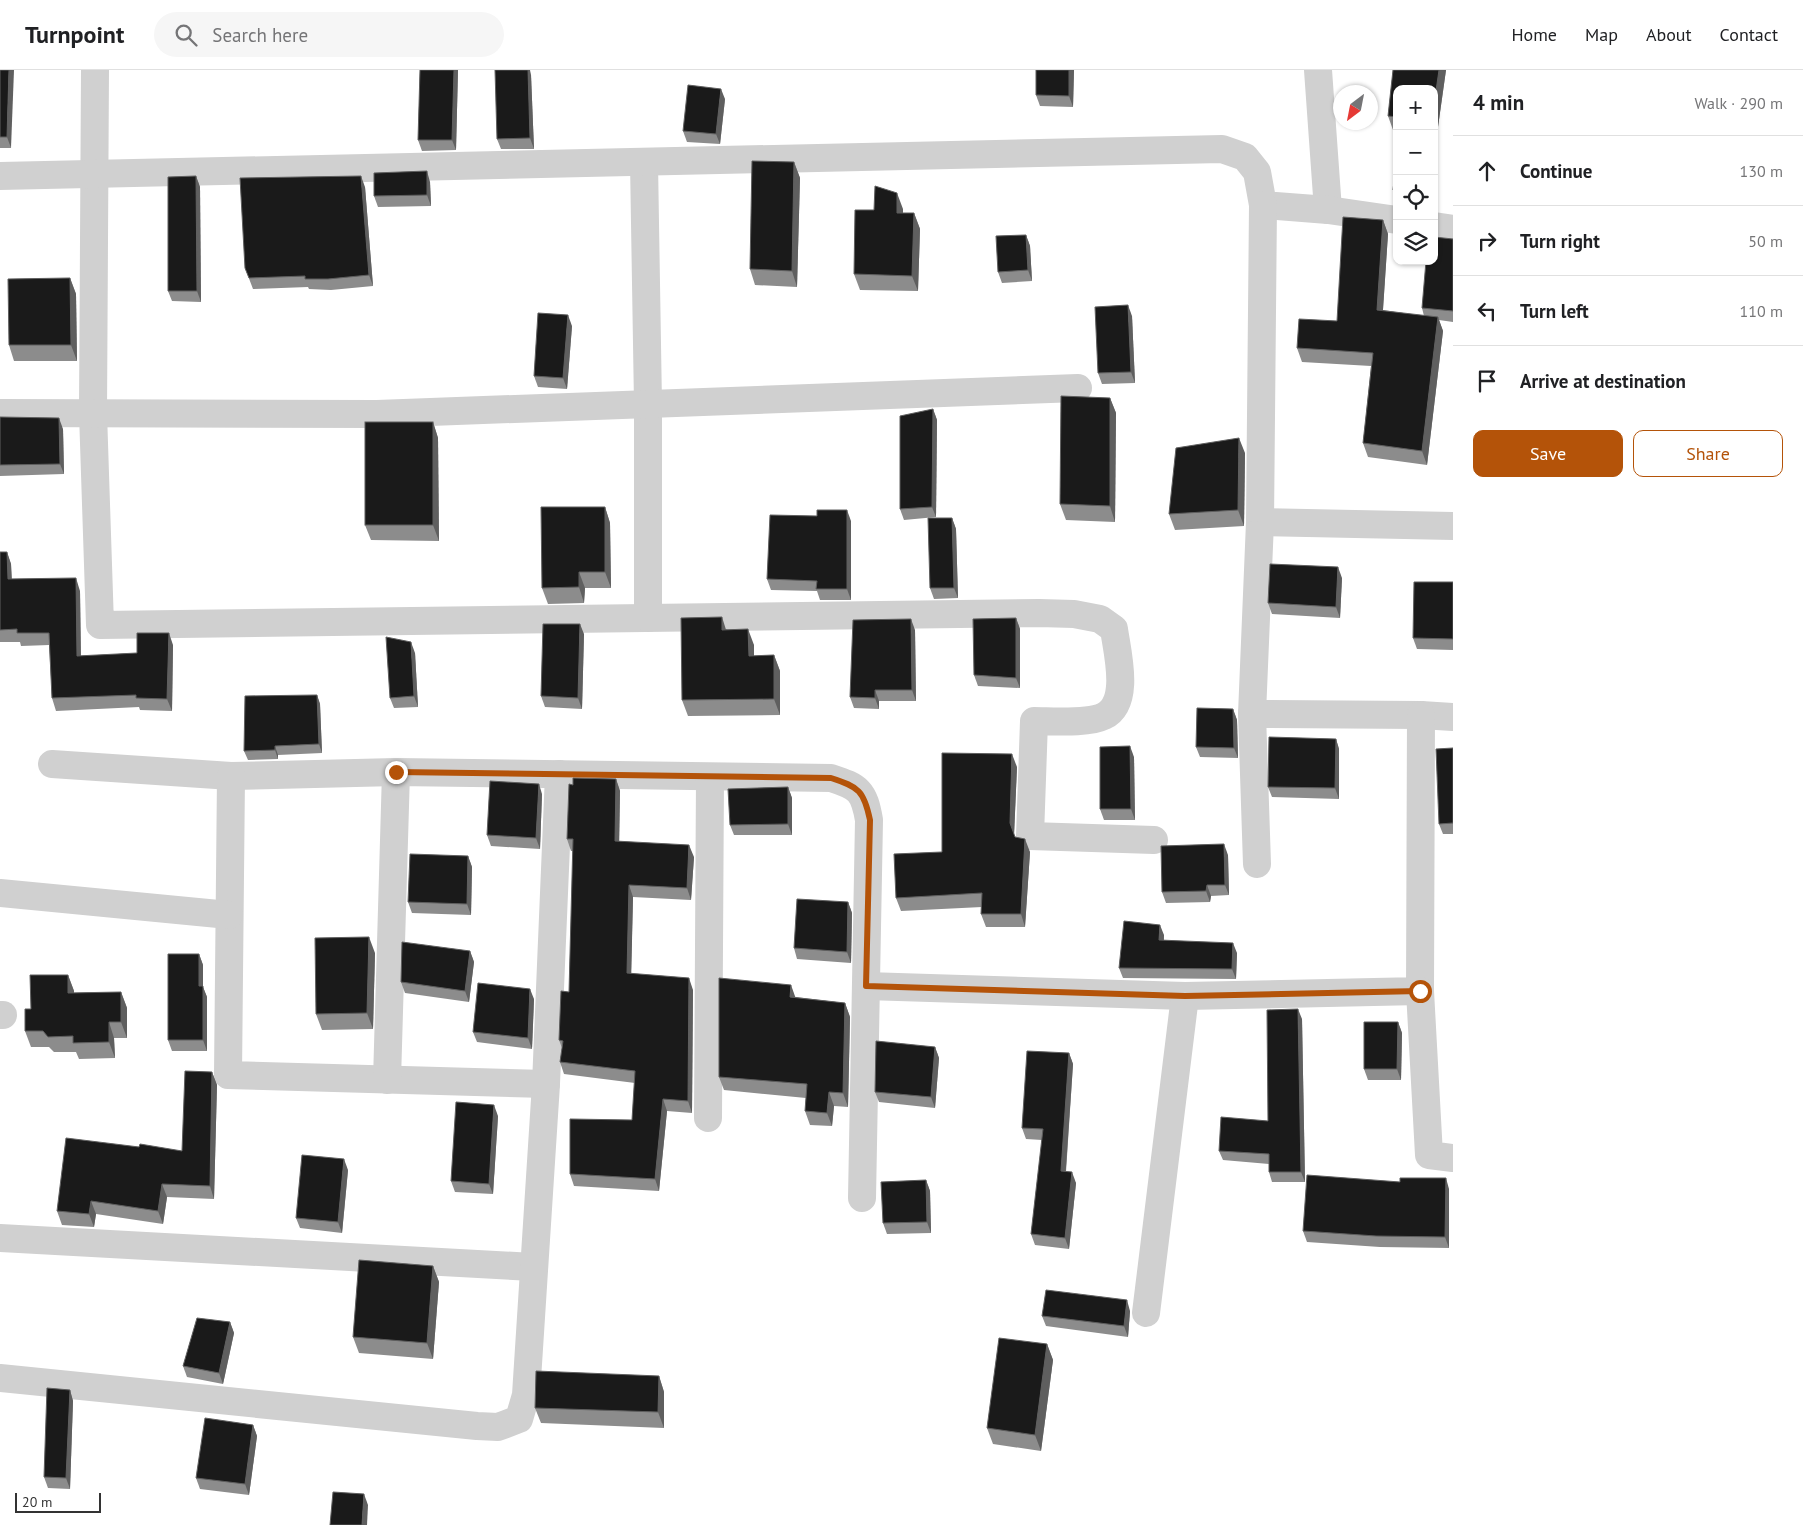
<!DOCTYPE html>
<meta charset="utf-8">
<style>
:root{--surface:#fff;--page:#f6f6f6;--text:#202124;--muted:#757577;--line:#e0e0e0;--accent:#b45309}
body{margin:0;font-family:"PT Sans",sans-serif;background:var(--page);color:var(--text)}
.controls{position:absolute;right:15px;top:15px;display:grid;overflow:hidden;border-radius:10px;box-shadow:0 1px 4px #0004}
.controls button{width:45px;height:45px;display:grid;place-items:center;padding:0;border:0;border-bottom:1px solid var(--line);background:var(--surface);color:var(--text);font:25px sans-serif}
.compass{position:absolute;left:1333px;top:15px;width:45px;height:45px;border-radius:50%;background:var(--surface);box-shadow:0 1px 4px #0004;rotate:212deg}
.scale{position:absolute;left:15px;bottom:12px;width:86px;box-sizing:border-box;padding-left:5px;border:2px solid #333;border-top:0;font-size:14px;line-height:18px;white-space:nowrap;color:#333;-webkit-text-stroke:4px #fff;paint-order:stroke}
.stop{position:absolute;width:15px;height:15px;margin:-11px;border:4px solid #b45309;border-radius:50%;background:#fff}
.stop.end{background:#b45309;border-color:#fff;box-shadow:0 1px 5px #0008}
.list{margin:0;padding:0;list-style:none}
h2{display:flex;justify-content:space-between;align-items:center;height:65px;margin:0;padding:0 20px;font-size:21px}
h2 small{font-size:16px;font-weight:400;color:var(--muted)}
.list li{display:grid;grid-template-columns:32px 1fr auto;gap:15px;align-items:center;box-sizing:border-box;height:70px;padding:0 20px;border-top:1px solid var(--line)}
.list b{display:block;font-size:19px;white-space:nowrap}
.list em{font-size:16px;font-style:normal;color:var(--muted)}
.actions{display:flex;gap:10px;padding:15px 20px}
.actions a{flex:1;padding:11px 0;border:1px solid var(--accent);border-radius:10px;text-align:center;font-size:18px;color:var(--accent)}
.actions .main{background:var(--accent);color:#fff}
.icon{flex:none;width:28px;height:28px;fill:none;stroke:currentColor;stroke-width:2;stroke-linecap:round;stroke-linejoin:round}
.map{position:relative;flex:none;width:1453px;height:1455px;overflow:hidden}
header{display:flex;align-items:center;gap:30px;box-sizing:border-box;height:70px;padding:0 25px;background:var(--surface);border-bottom:1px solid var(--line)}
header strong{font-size:24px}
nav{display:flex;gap:28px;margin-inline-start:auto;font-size:18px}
.search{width:350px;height:45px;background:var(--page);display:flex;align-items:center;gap:12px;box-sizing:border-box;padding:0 18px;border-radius:28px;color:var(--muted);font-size:19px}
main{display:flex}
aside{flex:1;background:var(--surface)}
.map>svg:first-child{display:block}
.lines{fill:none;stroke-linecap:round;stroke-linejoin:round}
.minor{stroke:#d0d0d0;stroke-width:28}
.wall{fill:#8c8c8c}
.shaded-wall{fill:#5f5f5f}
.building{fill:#1a1a1a;stroke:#5f5f5f}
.route{stroke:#b45309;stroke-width:6}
</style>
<header>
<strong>Turnpoint</strong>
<div class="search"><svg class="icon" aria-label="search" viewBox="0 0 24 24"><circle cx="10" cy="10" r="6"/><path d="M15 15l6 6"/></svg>Search here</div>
<nav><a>Home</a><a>Map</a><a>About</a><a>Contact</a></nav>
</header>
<main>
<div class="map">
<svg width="1453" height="1455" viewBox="0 0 1453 1455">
<rect width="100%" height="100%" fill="#fff"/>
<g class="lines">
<g class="minor">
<path d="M95 0 93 343 100 555 1039 543 1074 544 1100 549 1114 559C1117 582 1131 633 1104 646 1088 654 1052 651 1034 651L1030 766 1154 770"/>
<polyline points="1318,0 1328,140"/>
<polyline points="644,92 648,334 648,548"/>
<polyline points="0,106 1222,79 1245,87 1257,102 1263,135 1328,140 1397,150"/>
<polyline points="1434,156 1453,159"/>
<polyline points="0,343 377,344 1078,318"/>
<polyline points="1260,452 1453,456"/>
<polyline points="1252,644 1421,645 1453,647"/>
<path d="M52 694 231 706 396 702 831 708C859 717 864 721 869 750L862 1128"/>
<polyline points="231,706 228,1005 546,1014"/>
<polyline points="1257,794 1252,644 1260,452 1263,135"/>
<polyline points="0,823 229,845"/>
<polyline points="866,916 1185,926 1420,921 1421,645"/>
<polyline points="1420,921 1429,1085 1453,1088"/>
<polyline points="0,945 3,945"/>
<polyline points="387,1010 396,702"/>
<polyline points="708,1048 710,707"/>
<polyline points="0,1168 533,1197"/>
<polyline points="1146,1243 1185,926"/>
<polyline points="0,1308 477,1356 498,1357 519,1349 526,1325 546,1014 559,704"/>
</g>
</g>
<g class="wall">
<polygon points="0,0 11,78 0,78"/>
<polygon points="420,0 458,0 456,80 422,81 418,70"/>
<polygon points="1074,0 1073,37 1040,36 1036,25"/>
<polygon points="1393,0 1446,0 1434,85 1397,19 1397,60 1393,60 1388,46"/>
<polygon points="531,5 534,79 501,79 497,69"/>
<polygon points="725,29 720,74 687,72 683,61"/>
<polygon points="1397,85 1397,131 1393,120"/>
<polygon points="794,92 800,108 797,217 755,215 750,199"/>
<polygon points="196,106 200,117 201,232 172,231 168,221"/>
<polygon points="430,112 431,136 378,137 374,126"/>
<polygon points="365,117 373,216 331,220 309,219 308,217 253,219 245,198"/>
<polygon points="903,139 903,143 914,143 920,159 918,221 860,220 854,204 874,140"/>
<polygon points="1383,150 1388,164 1383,240 1424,246 1422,238 1453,169 1453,252 1439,250 1443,261 1427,395 1368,387 1363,373 1371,296 1302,292 1297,278 1337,251"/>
<polygon points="1026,165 1030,176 1032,211 1002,213 998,202"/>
<polygon points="70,208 76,224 77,291 14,291 9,275"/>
<polygon points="1132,246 1135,313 1102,314 1098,303"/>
<polygon points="572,256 567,319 538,317 534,306"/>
<polygon points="1110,328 1116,343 1115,452 1066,450 1060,434"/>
<polygon points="933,339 937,350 936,447 904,450 900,439"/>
<polygon points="0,347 63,359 64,404 0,406"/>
<polygon points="433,352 438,368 439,471 371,470 365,455"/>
<polygon points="1245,383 1244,456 1175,460 1169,444"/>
<polygon points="605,437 610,453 611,518 585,518 584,533 548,534 542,518"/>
<polygon points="952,448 956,459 958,528 934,529 930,518"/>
<polygon points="851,451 851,530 820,530 817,521 771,520 767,509"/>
<polygon points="0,482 7,482 11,494 12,509 80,521 81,586 137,583 173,575 172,641 140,640 139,637 56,641 52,628 49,575 21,576 20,572 0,572"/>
<polygon points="1342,508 1340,548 1272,544 1268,533"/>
<polygon points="1453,512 1453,580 1417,579 1413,568"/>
<polygon points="1016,548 1020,559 1020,618 978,616 974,605"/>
<polygon points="726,559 754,575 754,586 774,585 780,601 780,645 688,646 682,630"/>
<polygon points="915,560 916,631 879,631 879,639 854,638 850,627"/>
<polygon points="584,564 582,639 545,637 541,626"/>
<polygon points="415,583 418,637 394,638 390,628"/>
<polygon points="317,625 320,634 322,683 278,685 278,689 248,690 244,681"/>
<polygon points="1233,639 1237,650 1238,688 1200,687 1196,677"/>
<polygon points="1336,669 1339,679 1339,729 1272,727 1268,717"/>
<polygon points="1453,678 1453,764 1443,764 1439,754"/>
<polygon points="1134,687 1135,750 1104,750 1100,739"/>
<polygon points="1017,697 1014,765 1015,767 1030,782 1025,857 986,857 981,844 982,837 901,841 896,828 942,782"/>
<polygon points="616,709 620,721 619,771 694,787 691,830 633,827 631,903 693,920 692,1043 667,1041 659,1121 574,1116 570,1104 632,1050 635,1013 564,1004 560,992 562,978 559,970 569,922 573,781 571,781 567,769 573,715"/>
<polygon points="788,717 792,728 792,765 734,765 730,755"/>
<polygon points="542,724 540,779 491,776 487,765"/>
<polygon points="1228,785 1229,825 1211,826 1210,832 1166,833 1162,822"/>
<polygon points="468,786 472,797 471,845 412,843 408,832"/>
<polygon points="848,832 852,843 851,893 797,889 794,878"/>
<polygon points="1164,865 1164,870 1237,883 1236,909 1123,908 1119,898"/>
<polygon points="470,881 474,892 469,932 405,923 401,912"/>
<polygon points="375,883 373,959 322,960 316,944"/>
<polygon points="199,884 203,895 203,917 207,927 207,981 172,981 168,970"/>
<polygon points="68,905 74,921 74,923 121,922 127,938 127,968 114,968 115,988 79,989 76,982 54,982 49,977 31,977 25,961 31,939"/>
<polygon points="796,927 845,933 850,947 848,1037 834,1036 832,1056 810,1055 805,1041 806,1028 724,1020 719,1007"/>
<polygon points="534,929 532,979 477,972 473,962"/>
<polygon points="1302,949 1305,1112 1272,1112 1269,1102 1269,1094 1223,1090 1219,1081 1268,1051"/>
<polygon points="1398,952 1402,963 1401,1010 1368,1010 1364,999"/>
<polygon points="935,977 939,988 935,1038 879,1032 875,1022"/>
<polygon points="1069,983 1073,994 1066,1102 1076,1113 1069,1179 1035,1175 1031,1164 1042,1070 1026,1069 1022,1058"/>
<polygon points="212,1002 217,1015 214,1129 167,1127 163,1154 96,1144 94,1157 62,1155 57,1141 139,1077 182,1081"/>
<polygon points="498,1046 493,1124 455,1122 451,1111"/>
<polygon points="348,1100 342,1163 300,1158 296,1148"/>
<polygon points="926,1110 930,1121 931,1163 887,1164 883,1153"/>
<polygon points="1449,1119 1449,1178 1380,1177 1307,1172 1303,1161"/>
<polygon points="433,1196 439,1212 433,1289 359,1283 353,1267"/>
<polygon points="1130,1241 1128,1267 1046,1256 1042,1246"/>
<polygon points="230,1252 234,1263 223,1314 187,1307 183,1296"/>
<polygon points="1047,1274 1053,1290 1041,1381 993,1374 987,1358"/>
<polygon points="659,1306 664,1322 664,1358 541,1353 535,1338"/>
<polygon points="70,1320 73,1331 70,1419 48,1418 44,1407"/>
<polygon points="253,1355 257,1366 249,1425 200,1419 196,1408"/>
</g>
<g class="shaded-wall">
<polygon points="9,0 14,0 11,78 7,67"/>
<polygon points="454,0 458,0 456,80 452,70"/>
<polygon points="528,0 530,0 531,5 534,79 530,68"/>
<polygon points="1069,0 1074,0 1073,37 1069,26"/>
<polygon points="1439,0 1446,0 1434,85 1434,35"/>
<polygon points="721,19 725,29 720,74 716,64"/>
<polygon points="794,92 800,108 797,217 792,201"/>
<polygon points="427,101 430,112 431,136 427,125"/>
<polygon points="196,106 200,117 201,232 197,221"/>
<polygon points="361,106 365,117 373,216 369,205"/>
<polygon points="897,123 903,139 903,159 897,143"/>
<polygon points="914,143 920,159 918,221 912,206"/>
<polygon points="1383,150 1388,164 1382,254 1377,240"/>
<polygon points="1026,165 1030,176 1032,211 1028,200"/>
<polygon points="70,208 76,224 77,291 71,275"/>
<polygon points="1128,235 1132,246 1135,313 1131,302"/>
<polygon points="568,245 572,256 567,319 563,308"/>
<polygon points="1438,247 1443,261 1427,395 1422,381"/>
<polygon points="1110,328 1116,343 1115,452 1110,436"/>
<polygon points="933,339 937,350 936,447 932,437"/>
<polygon points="59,348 63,359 64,404 60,394"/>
<polygon points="433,352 438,368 439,471 433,455"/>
<polygon points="1239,368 1245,383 1244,456 1238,440"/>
<polygon points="605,437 610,453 611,518 605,502"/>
<polygon points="847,440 851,451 851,530 847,519"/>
<polygon points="952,448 956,459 958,528 954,518"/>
<polygon points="7,482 11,494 12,522 8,509"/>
<polygon points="1338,497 1342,508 1340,548 1336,537"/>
<polygon points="579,502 585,518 584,533 579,517"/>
<polygon points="76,508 80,521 81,598 77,586"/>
<polygon points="722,547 727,563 722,560"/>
<polygon points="1016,548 1020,559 1020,618 1016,608"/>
<polygon points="911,549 915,560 916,631 912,620"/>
<polygon points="580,554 584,564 582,639 578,628"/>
<polygon points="748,559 754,575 754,602 749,586"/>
<polygon points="169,563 173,575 172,641 167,629"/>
<polygon points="411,572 415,583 418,637 414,626"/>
<polygon points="774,585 780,601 780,645 774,629"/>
<polygon points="875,620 879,631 879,639 875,628"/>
<polygon points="317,625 320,634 322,683 319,674"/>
<polygon points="1233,639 1237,650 1238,688 1234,678"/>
<polygon points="1336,669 1339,679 1339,729 1335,718"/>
<polygon points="275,676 278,685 278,689 275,680"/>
<polygon points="1130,676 1134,687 1135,750 1131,739"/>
<polygon points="1012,684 1017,697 1014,766 1010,753"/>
<polygon points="616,709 620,721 619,783 615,771"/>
<polygon points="539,714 542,724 540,779 536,768"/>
<polygon points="788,717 792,728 792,765 788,754"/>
<polygon points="1025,769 1030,782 1025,857 1021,844"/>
<polygon points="1224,774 1228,785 1229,825 1225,815"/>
<polygon points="689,775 694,787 691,830 687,818"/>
<polygon points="468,786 472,797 471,845 467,834"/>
<polygon points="629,815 633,827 631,915 627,903"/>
<polygon points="1207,815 1211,826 1210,832 1206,821"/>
<polygon points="848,832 852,843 851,893 847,882"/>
<polygon points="1160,855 1164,865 1163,881 1159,870"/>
<polygon points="369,867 375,883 373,959 367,943"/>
<polygon points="1233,873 1237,883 1236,909 1232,899"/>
<polygon points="470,881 474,892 469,932 465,921"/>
<polygon points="199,884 203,895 203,917 207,927 207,981 203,970 199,916"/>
<polygon points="68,905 74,921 74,939 68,923"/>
<polygon points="689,908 693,920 692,1043 688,1031"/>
<polygon points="791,915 796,929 790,927"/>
<polygon points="530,919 534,929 532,979 528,968"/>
<polygon points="121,922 127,938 127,968 121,952"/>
<polygon points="845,933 850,947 848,1037 843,1023"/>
<polygon points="1298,939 1302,949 1305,1112 1301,1102"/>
<polygon points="109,952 114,968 115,988 109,972"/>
<polygon points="1398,952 1402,963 1401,1010 1397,999"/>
<polygon points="935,977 939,988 935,1038 931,1027"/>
<polygon points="1069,983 1073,994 1065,1112 1061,1101"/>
<polygon points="212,1002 217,1015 214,1129 210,1116"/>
<polygon points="829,1022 834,1036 832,1056 827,1043"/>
<polygon points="663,1029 667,1041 659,1121 655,1109"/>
<polygon points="494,1035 498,1046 493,1124 489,1114"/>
<polygon points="344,1089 348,1100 342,1163 338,1152"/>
<polygon points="1072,1102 1076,1113 1069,1179 1065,1168"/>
<polygon points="1446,1108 1449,1119 1449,1178 1445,1167"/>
<polygon points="926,1110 930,1121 931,1163 927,1152"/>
<polygon points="162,1114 167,1127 163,1154 158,1141"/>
<polygon points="91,1131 96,1144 94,1157 89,1144"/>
<polygon points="433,1196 439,1212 433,1289 427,1273"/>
<polygon points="1127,1230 1130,1241 1128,1267 1124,1256"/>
<polygon points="230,1252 234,1263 223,1314 219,1303"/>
<polygon points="1047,1274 1053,1290 1041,1381 1035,1365"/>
<polygon points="659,1306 664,1322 664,1358 658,1342"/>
<polygon points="70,1320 73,1331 70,1419 66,1408"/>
<polygon points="253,1355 257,1366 249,1425 245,1414"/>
<polygon points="364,1424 368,1435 367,1455 362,1455"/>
</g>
<g class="building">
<polygon points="0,0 9,0 7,67 0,67"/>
<polygon points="420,0 454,0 452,70 418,70"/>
<polygon points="495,0 528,0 530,68 497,69"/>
<polygon points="1036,0 1069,0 1069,26 1036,25"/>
<polygon points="1393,0 1439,0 1434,35 1434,19 1397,19 1397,47 1388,46"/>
<polygon points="688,15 721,19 716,64 683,61"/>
<polygon points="1397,85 1397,122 1393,120"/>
<polygon points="752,91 794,92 792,201 750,199"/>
<polygon points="427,101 427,125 374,126 374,103"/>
<polygon points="196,106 197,221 168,221 168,107"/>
<polygon points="361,106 369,205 328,209 305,209 305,206 249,208 245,198 240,108"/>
<polygon points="875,116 897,123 897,143 914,143 912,206 854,204 855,140 874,140"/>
<polygon points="1343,147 1383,150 1377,240 1438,247 1422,381 1363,373 1373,283 1297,278 1299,249 1337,251"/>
<polygon points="1026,165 1028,200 998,202 996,166"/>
<polygon points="1434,167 1453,169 1453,241 1422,238 1426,191 1434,191"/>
<polygon points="70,208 71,275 9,275 8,209"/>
<polygon points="1128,235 1131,302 1098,303 1095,237"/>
<polygon points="538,243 568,245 563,308 534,306"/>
<polygon points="1061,326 1110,328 1110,436 1060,434"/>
<polygon points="933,339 932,437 900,439 900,346"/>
<polygon points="0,347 59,348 60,394 0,395"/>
<rect x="365" y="352" width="68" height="103"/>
<polygon points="1239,368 1238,440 1169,444 1176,378"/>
<polygon points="541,437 605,437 605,502 579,502 579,517 542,518"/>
<polygon points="817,440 847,440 847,519 816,519 817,511 767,509 770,445 817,446"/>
<polygon points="928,448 952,448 954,518 930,518"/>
<polygon points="0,482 7,482 8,509 76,508 77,586 137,583 137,563 169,563 167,629 136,628 136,625 52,628 49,563 17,563 17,559 0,560"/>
<polygon points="1270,494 1338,497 1336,537 1268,533"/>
<polygon points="1414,512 1453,512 1453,569 1413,568"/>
<polygon points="722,547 722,560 748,559 749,586 774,585 774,629 682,630 681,548"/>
<polygon points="1016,548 1016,608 974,605 973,549"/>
<polygon points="911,549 912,620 875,620 875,628 850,627 853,550"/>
<polygon points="543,554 580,554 578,628 541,626"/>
<polygon points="386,567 411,572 414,626 390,628"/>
<polygon points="317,625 319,674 275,676 275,680 244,681 245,626"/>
<polygon points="1197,638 1233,639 1234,678 1196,677"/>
<polygon points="1269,667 1336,669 1335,718 1268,717"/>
<polygon points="1130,676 1131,739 1100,739 1100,677"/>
<polygon points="1453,678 1453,753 1439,754 1436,679"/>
<polygon points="942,683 1012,684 1010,753 1015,767 1025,769 1021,844 981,844 982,823 896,828 894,784 942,782"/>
<polygon points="573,708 616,709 615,771 689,775 687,818 629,815 627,903 689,908 688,1031 663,1029 655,1109 570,1104 570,1049 632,1050 635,1001 560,992 563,971 559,970 561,921 569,922 573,769 567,769 569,714 573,715"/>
<polygon points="490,711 539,714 536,768 487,765"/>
<polygon points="788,717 788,754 730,755 728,719"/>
<polygon points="1224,774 1225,815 1207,815 1206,821 1162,822 1161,776"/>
<polygon points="410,784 468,786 467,834 408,832"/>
<polygon points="797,829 848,832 847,882 794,878"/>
<polygon points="1124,851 1160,855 1159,870 1233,873 1232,899 1119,898"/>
<polygon points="369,867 367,943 316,944 315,868"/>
<polygon points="402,872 470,881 465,921 401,912"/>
<polygon points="168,884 199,884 199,916 203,916 203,970 168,970"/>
<polygon points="30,905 68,905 68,923 121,922 121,952 109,952 109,972 73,973 73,966 48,967 43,961 25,961 25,939 31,939"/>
<polygon points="719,908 791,915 790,927 845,933 843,1023 829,1022 827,1043 805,1041 807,1014 719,1007"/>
<polygon points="478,913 530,919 528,968 473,962"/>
<polygon points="1298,939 1301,1102 1269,1102 1269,1084 1219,1081 1221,1047 1268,1051 1267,940"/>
<polygon points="1364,952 1398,952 1397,999 1364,999"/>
<polygon points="876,971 935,977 931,1027 875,1022"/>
<polygon points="1027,981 1069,983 1061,1101 1072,1102 1065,1168 1031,1164 1043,1059 1022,1058"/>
<polygon points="185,1001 212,1002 210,1116 162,1114 158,1141 91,1131 89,1144 57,1141 66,1068 139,1077 140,1074 182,1081"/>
<polygon points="456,1032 494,1035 489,1114 451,1111"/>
<polygon points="302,1085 344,1089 338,1152 296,1148"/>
<polygon points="1307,1105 1400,1112 1400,1108 1446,1108 1445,1167 1376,1166 1303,1161"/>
<polygon points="926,1110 927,1152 883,1153 881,1112"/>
<polygon points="359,1190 433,1196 427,1273 353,1267"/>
<polygon points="1046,1220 1127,1230 1124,1256 1042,1246"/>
<polygon points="197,1248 230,1252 219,1303 183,1296"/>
<polygon points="999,1268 1047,1274 1035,1365 987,1358"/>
<polygon points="536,1301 659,1306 658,1342 535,1338"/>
<polygon points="47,1318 70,1320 66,1408 44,1407"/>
<polygon points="205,1348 253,1355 245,1414 196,1408"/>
<polygon points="333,1422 364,1424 362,1455 330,1455"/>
</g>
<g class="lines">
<path class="route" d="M396 702 831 708C859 717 864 721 870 750L866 916 1185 926 1420 921"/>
</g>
</svg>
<div class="controls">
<button>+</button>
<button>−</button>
<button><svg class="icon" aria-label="locate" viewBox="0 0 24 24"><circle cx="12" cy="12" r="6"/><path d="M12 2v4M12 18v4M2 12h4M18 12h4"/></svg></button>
<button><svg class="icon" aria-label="layers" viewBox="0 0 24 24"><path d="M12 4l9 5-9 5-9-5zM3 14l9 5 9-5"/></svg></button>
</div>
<svg class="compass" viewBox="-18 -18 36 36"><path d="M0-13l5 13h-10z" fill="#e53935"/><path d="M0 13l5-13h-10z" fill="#757577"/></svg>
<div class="scale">20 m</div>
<div class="stop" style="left:1420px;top:921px"></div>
<div class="stop end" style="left:396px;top:702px"></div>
</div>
<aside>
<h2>4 min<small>Walk · 290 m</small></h2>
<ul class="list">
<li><svg class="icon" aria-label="ahead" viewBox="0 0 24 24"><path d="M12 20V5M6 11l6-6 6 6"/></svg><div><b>Continue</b></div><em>130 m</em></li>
<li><svg class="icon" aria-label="right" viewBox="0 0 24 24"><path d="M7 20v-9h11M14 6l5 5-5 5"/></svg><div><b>Turn right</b></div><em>50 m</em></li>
<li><svg class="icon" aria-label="left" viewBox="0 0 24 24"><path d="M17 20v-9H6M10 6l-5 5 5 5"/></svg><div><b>Turn left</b></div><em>110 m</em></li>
<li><svg class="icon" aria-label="arrive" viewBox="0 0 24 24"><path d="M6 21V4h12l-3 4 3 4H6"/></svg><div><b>Arrive at destination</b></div></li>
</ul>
<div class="actions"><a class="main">Save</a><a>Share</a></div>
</aside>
</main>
